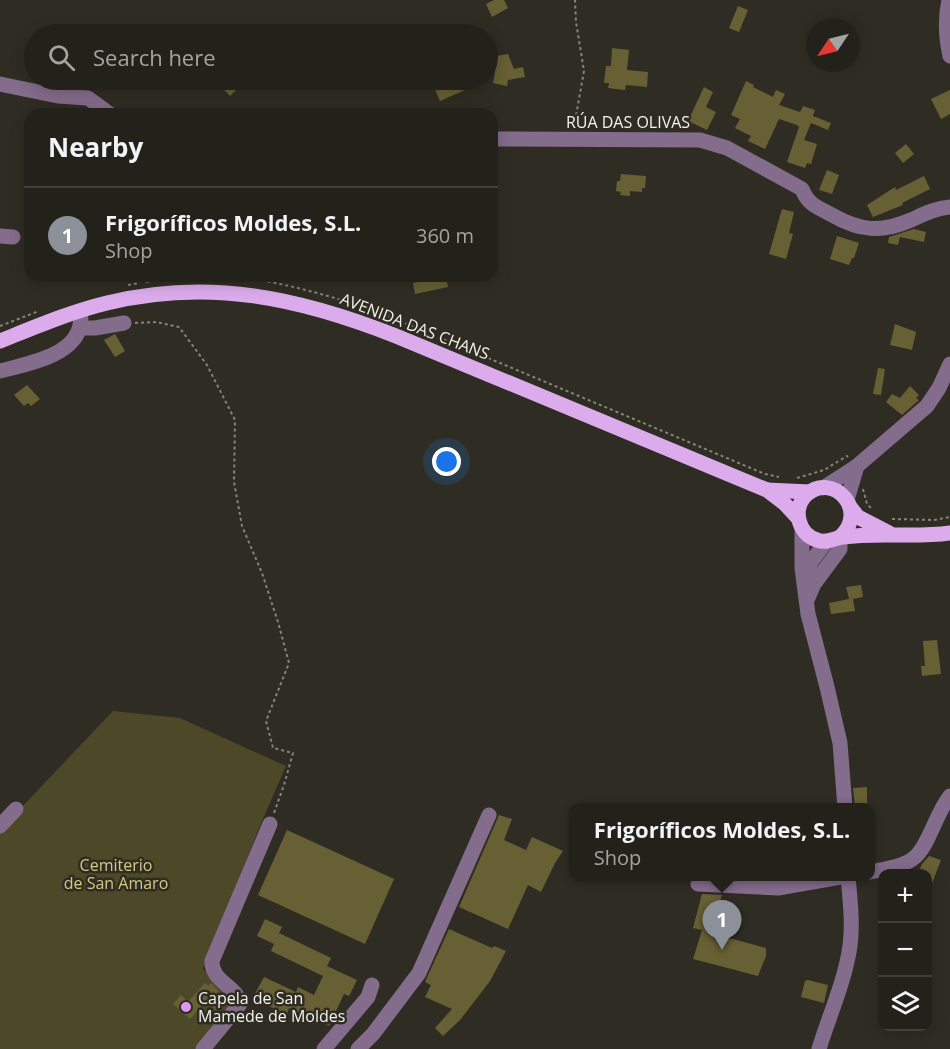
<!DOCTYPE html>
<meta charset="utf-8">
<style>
:root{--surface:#23221a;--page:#2f2f27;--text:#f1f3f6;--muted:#a3a4a2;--line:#403f39;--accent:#8c9099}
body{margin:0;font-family:"Open Sans",sans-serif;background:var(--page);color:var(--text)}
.controls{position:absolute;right:18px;bottom:18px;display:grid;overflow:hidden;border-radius:12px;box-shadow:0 3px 15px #0003}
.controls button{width:54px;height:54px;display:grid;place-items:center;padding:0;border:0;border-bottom:2px solid var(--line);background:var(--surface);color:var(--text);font:30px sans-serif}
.compass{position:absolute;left:806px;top:18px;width:54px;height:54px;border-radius:50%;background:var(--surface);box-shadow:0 3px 15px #0003;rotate:235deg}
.you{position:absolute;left:447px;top:462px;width:21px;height:21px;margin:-15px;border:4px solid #fff;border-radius:50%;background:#1a73e8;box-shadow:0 0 0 9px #1a73e833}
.badge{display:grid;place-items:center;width:39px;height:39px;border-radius:50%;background:var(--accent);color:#fff;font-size:20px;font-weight:700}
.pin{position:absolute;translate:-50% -50px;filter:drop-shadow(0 2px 3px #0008)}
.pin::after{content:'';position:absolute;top:32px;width:21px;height:18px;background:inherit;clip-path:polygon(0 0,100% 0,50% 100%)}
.popup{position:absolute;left:569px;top:803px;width:306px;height:78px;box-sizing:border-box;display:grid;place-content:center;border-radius:12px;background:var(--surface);filter:drop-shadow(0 2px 4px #0005);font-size:20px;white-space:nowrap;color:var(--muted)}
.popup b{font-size:22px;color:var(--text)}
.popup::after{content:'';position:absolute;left:50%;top:100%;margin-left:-12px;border:12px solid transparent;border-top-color:var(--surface)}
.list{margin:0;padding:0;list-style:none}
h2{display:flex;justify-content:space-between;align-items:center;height:78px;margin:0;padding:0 24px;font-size:26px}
h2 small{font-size:20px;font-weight:400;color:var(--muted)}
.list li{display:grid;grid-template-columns:39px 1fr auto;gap:18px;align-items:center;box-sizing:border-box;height:96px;padding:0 24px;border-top:2px solid var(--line)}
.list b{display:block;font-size:22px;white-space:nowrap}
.list p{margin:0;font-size:20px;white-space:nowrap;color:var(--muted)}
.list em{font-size:20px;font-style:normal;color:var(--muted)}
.icon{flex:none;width:33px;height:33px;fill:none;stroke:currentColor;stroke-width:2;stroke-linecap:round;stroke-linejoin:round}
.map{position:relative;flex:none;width:950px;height:1049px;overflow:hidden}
.search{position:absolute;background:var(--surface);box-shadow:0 3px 15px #0003;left:24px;top:24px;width:474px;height:66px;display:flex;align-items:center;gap:15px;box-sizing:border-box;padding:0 21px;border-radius:33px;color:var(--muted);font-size:22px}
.panel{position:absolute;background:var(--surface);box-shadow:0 3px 15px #0003;left:24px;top:108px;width:474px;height:174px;border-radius:18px}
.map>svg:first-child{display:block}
.green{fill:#4d4828}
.building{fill:#676034}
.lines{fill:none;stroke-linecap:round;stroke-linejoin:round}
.path{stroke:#85847b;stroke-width:2;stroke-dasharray:3 3;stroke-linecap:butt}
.minor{stroke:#846c8c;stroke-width:15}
.major{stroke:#dcabec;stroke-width:15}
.poi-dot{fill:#de98f3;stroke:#2f2d23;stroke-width:2}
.labels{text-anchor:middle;stroke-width:5;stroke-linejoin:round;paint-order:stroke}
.street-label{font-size:16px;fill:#f3f2eb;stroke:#2f2d23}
.park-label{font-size:16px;fill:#d5c880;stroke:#2f2d23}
.poi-label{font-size:16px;fill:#f3f2eb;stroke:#2f2d23;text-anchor:start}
</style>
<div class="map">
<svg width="950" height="1049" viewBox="0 0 950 1049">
<rect width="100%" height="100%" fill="#2f2d23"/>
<polygon class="green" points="113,711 180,718 286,766 262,821 203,969 236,1000 196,1049 0,1049 0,830"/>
<g class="building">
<polygon points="494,0 504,0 508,8 492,17 486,4"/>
<polygon points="738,6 748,10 739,32 729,28"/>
<polygon points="612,48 629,50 627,70 648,72 647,87 626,85 625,90 608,88 609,83 604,83 606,66 611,66"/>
<polygon points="508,54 514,69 523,67 525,77 508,80 507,86 493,83 495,72 491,57"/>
<polygon points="215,80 236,80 241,85 230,96"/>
<polygon points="431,80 460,80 465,90 440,101"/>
<polygon points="746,81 754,85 753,87 773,97 776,90 785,94 779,105 800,112 803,106 815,110 813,116 831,123 828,130 811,123 804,140 817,144 811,164 807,163 805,168 787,162 799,127 797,125 779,119 765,149 748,141 751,136 735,128 740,119 731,115"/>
<polygon points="704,87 713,92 706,107 716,112 707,130 688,121"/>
<polygon points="950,90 950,114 941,119 931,99"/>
<polygon points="906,144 914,154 903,163 895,153"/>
<polygon points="827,170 839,175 832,194 819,190"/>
<polygon points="621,174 646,176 645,188 642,188 642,192 630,191 630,196 620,195 621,192 616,191 617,181 620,181"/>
<polygon points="924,176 930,189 902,203 903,205 873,217 867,205 895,187 896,190"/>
<polygon points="782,209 794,212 789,233 793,234 786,259 769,254"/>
<polygon points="914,229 926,232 924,242 900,237 898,245 888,243 889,237"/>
<polygon points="837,236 859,243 854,258 852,258 849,265 830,259"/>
<polygon points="446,276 448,287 415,294 413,283"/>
<polygon points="895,324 916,332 912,350 890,345"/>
<polygon points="115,334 125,351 115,357 104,340"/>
<polygon points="878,368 885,369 881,395 873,394"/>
<polygon points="27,385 40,399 31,406 28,403 24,406 14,395"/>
<polygon points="910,386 919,395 916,398 919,400 902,415 886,402 892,394 900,398"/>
<polygon points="861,585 863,597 853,599 855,611 831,614 829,603 849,599 846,587"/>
<polygon points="937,640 941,674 922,676 921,666 925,666 923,641"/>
<polygon points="867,787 867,806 855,806 853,788"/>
<polygon points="499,815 512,819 504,840 526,850 532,837 563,851 555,863 541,892 528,885 508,929 459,907"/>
<polygon points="287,830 394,879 365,944 258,895"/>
<polygon points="929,856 941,860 928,894 927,873 918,873 922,864"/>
<polygon points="702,894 722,895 711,933 766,948 766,956 758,976 693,959 702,930 693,928"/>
<polygon points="265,919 282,927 279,933 331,958 327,966 357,980 349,996 344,994 329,1026 289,1008 287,1014 252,999 264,977 296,992 298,987 314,995 323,976 271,951 274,944 257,936"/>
<polygon points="449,929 492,948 494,946 506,951 490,981 460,1020 443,1036 435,1028 452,1009 425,997 431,985 425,982"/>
<polygon points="808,980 828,985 824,1003 801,997 805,981"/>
<polygon points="205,983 208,986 211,983 227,999 217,1011 206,1001 190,1019 173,1004 181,995 188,1002"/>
</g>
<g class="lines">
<g class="path">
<polyline points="574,127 584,71 576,22 575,0"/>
<path d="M226 276C277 280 327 295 376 311L765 474 779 477"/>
<polyline points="146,282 187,276 206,276"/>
<polyline points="128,285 140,283"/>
<polyline points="135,323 156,322 179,327 207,365 235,420 234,482 242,526 262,573 278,622 289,663 266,721 273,748 293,753 284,785 274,813"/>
<polyline points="0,326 39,311"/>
<polyline points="797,478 824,470 847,456 848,457"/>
<polyline points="863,489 867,504 871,508"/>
<polyline points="892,519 934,520 950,517"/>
</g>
<g class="minor">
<path d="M949 0C945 18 946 38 950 56"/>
<polyline points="0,84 58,96 88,98 110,114"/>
<path d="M492 139 700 140 727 148 802 189C808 205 818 207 832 215 860 231 881 233 911 220 924 214 936 208 950 207"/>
<polyline points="0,236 13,237"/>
<polyline points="80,328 95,328 124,323"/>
<path d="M0 371C30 363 88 354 80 311"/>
<polyline points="823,488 857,466 927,406 939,388 950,364"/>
<polyline points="847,500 857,466"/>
<polyline points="802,528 802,568 808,614 827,687 840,743 845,808"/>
<polyline points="806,577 811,562 826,542"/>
<polyline points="807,600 814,584 840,549 840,537"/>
<polyline points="0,826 16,809"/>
<path d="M870 872C884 869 904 867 915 857 929 845 936 813 950 796"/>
<polyline points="698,884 778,888 846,876"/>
<path d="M203 1049 240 1004C238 986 211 982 212 961L270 824"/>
<polyline points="324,1049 368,997 372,985"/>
<polyline points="358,1049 373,1034 419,973 489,815"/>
<path d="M819 1049C829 1016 845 981 850 946 853 923 850 900 848 876"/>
</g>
<g class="major">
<path d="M0 341C35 327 70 312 107 303 209 278 300 298 396 336L767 490 784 503 798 518"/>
<polyline points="767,490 810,492"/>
<polyline points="851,508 858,517 889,533"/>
<path d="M840 537C870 510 832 471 806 495 792 509 798 534 817 540 827 544 834 538 843 537 879 532 915 538 950 533"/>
</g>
</g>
<circle class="poi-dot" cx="186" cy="1007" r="6"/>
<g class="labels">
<g class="street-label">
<text x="628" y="128">RÚA DAS OLIVAS</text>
<text transform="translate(415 326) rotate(21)" y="6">AVENIDA DAS CHANS</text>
</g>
<g class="park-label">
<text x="116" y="871">Cemiterio<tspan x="116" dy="18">de San Amaro</tspan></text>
</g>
<g class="poi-label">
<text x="198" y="1004">Capela de San<tspan x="198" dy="18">Mamede de Moldes</tspan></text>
</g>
</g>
</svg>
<div class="controls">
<button>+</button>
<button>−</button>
<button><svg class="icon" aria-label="layers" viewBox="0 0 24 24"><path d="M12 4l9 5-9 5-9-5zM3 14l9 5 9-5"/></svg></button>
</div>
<svg class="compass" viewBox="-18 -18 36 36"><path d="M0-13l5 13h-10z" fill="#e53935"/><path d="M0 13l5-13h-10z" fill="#a3a4a2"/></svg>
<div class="you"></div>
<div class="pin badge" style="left:722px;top:950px">1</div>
<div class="popup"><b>Frigoríficos Moldes, S.L.</b>Shop</div>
<div class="search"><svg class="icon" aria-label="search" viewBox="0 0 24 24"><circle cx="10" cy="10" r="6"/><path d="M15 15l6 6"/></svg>Search here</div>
<section class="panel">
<h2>Nearby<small></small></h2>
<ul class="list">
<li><span class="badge">1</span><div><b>Frigoríficos Moldes, S.L.</b><p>Shop</p></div><em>360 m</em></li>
</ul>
</section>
</div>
